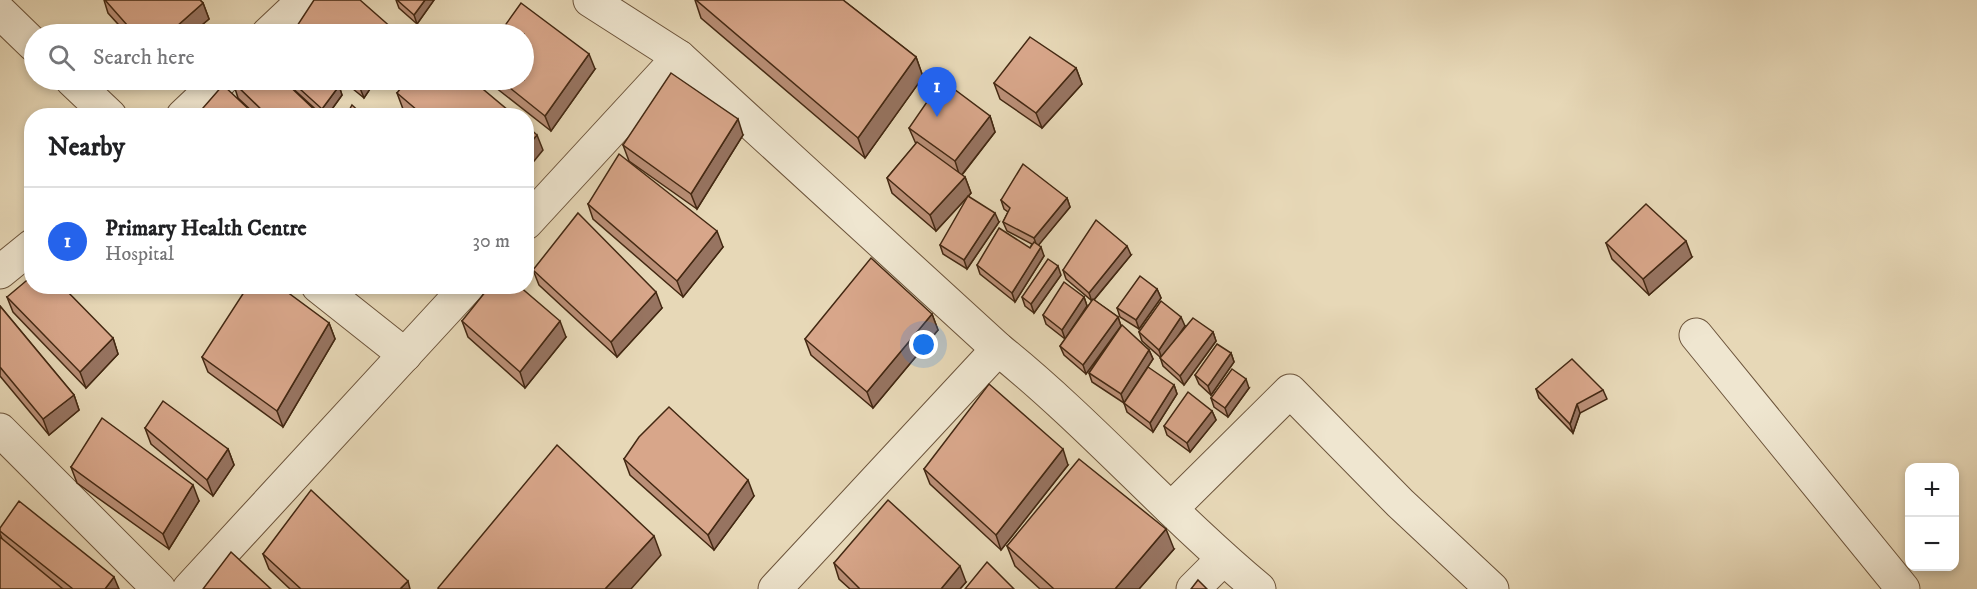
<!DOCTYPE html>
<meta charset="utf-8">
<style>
:root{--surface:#fff;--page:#f2f2f2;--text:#202124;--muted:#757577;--line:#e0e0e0;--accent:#2563eb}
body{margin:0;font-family:"IM FELL DW Pica",serif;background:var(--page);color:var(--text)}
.controls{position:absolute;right:18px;bottom:18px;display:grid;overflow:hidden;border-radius:12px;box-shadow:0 3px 9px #0003}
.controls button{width:54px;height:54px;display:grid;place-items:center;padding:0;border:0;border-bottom:2px solid var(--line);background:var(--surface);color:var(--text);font:30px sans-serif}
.you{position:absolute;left:924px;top:345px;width:21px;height:21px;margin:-15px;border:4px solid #fff;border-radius:50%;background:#1a73e8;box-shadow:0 0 0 9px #1a73e833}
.badge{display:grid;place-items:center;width:39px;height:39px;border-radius:50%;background:var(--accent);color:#fff;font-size:20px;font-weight:700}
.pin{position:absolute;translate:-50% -50px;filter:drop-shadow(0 2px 3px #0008)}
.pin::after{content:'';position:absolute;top:32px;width:21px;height:18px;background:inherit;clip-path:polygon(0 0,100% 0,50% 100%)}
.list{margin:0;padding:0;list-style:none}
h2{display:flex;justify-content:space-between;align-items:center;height:78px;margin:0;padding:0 24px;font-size:26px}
h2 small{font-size:20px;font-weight:400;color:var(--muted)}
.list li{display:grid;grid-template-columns:39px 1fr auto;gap:18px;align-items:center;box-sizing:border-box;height:108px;padding:0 24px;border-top:2px solid var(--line)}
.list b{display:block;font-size:22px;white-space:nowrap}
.list p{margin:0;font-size:20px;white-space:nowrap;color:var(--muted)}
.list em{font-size:20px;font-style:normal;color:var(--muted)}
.icon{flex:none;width:33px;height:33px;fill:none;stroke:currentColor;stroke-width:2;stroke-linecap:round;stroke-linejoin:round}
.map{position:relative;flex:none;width:1977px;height:589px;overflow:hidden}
.search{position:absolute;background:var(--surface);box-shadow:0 3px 9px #0003;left:24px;top:24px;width:510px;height:66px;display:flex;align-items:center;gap:15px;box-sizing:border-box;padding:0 21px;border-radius:33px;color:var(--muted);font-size:22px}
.panel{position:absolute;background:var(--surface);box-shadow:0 3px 9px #0003;left:24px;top:108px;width:510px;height:186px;border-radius:24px}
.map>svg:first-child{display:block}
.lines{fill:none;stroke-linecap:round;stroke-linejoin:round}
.minor-casing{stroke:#6c543b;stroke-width:35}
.minor{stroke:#efe6d0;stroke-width:33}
.wall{fill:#ba8f77;stroke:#432812;stroke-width:1.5}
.shaded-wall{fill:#977461;stroke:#432812;stroke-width:1.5}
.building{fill:#d8a68a;stroke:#432812;stroke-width:1.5}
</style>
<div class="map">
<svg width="1977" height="589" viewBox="0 0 1977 589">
<rect width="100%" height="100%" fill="#e7d8b7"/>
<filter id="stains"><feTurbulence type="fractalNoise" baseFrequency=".00333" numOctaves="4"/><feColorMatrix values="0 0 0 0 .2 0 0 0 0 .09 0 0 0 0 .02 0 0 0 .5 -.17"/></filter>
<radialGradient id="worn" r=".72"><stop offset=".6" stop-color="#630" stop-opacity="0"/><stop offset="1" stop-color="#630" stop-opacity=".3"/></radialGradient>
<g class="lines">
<defs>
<g id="minor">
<path d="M590 0 679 57 998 349C1090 423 1168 513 1259 589"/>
<polyline points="0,12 34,45"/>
<polyline points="268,34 304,0"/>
<polyline points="72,80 110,116"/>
<polyline points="183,116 221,80"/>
<polyline points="526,223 679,57"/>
<polyline points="0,272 32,246"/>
<polyline points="318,286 405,355"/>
<polyline points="1696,335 1903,589"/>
<polyline points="0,430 159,589"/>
<polyline points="1171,509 1290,391 1400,503 1492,589"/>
<polyline points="189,589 468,286"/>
<polyline points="775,589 998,349"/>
<polyline points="1193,589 1223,559"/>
</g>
</defs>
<use href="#minor" class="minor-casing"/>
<use href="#minor" class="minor"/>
</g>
<g class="wall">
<polygon points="104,0 200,0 203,3 209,19 191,34 127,34 108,13"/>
<polygon points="396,0 434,0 417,24 399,8"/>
<polygon points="695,0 843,0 916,57 923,77 865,158 701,18"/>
<polygon points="1076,68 1082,84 1042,128 1000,99 994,83"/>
<polygon points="595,69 551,131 486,80 524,80"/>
<polygon points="234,80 332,80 339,86 342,95 327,116 323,116 288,84 321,116 257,116 238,98 233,82"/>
<polygon points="342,80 376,80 364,98"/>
<polygon points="397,93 515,116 411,116 403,109"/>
<polygon points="990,116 995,132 962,175 965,177 971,193 936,231 892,193 887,178 916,144 909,128"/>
<polygon points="743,135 697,209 629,161 623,145"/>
<polygon points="1067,198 1070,207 1038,245 1044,256 1015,302 980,274 977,265 1030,248 1032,244 1007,231 1003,222 1008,212 1004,209 1001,200"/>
<polygon points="588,204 723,247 683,297 593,219"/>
<polygon points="999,222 967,269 943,254 940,245"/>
<polygon points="1606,243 1692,257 1649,295 1612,259"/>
<polygon points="1131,255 1094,300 1118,317 1121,326 1149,350 1153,359 1129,396 1174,385 1177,394 1153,432 1127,412 1124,403 1092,382 1089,373 1116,333 1086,374 1064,355 1060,346 1092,301 1066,279 1063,270"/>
<polygon points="533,270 662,308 617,357 539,285"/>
<polygon points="1061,275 1034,313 1025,306 1022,297"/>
<polygon points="1157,289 1161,298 1139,329 1120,317 1117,308"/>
<polygon points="7,297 113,338 118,354 86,388 13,312"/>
<polygon points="1084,297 1087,306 1065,339 1046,324 1043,315"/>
<polygon points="0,306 74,395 79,410 49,435 0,376"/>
<polygon points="932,314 938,330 873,408 811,355 805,339"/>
<polygon points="462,321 566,337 525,388 468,337"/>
<polygon points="329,323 335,339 283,427 208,372 202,357"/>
<polygon points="1185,326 1180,334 1213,332 1216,341 1184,385 1163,366 1160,357 1142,341 1139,332"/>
<polygon points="1231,353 1234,362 1211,395 1199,384 1195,375"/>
<polygon points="1249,388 1228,417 1214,407 1211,398"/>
<polygon points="1536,389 1603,390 1607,399 1580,413 1573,433 1539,398"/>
<polygon points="1212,411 1216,420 1190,452 1167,435 1164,426"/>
<polygon points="145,428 228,449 234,465 213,496 151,444"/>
<polygon points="624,459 754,496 714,550 630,475"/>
<polygon points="1068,465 1001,550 930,484 924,469"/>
<polygon points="71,467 199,501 169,549 77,483"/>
<polygon points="0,528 119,589 0,589 2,539 0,534"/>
<polygon points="1007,546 1174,549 1139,589 1040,589 1015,566"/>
<polygon points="263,554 410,589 290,589 269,569"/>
<polygon points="834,563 966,582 960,589 850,589 839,579"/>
</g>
<g class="shaded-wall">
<polygon points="425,0 434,0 417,24 414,15"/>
<polygon points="203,3 209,19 191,34 168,34"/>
<polygon points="393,29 395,34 389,34"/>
<polygon points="589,54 595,69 551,131 545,116"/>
<polygon points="916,57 923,77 865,158 858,138"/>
<polygon points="1076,68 1082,84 1042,128 1036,113"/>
<polygon points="360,80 376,80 364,98 358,83"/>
<polygon points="339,86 342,95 327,116 325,116 322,109"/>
<polygon points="990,116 995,132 960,177 955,161"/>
<polygon points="738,119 743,135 697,209 691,194"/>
<polygon points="537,135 543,150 526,171 526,148"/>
<polygon points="965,177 971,193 936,231 930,215"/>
<polygon points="1067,198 1070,207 1037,247 1034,238"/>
<polygon points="995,213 999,222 967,269 964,260"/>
<polygon points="717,231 723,247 683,297 677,281"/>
<polygon points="1686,241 1692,257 1649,295 1643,279"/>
<polygon points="1127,246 1131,255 1092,302 1089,293"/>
<polygon points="1041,247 1044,256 1015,302 1012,293"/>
<polygon points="1058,266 1061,275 1034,313 1031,304"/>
<polygon points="152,286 159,286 154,291"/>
<polygon points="1157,289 1161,298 1139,329 1136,320"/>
<polygon points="656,292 662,308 617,357 611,342"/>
<polygon points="1084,297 1087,306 1065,339 1062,330"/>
<polygon points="932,314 938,330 873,408 867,392"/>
<polygon points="1118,317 1121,326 1086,374 1083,365"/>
<polygon points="1181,317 1185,326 1162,359 1159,350"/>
<polygon points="560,321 566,337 525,388 520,372"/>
<polygon points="329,323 335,339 283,427 277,411"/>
<polygon points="1213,332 1216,341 1184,385 1180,376"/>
<polygon points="113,338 118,354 86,388 80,372"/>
<polygon points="1149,350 1153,359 1124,403 1121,394"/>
<polygon points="1231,353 1234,362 1211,395 1208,386"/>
<polygon points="1246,379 1249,388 1228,417 1225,408"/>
<polygon points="1174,385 1177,394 1153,432 1150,423"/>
<polygon points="74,395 79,410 49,435 43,419"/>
<polygon points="1577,404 1580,413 1573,433 1570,424"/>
<polygon points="1212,411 1216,420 1190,452 1187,443"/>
<polygon points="228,449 234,465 213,496 207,480"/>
<polygon points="1063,449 1068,465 1001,550 996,535"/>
<polygon points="748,480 754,496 714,550 708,535"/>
<polygon points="193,485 199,501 169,549 163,534"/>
<polygon points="1166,529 1174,549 1139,589 1115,589"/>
<polygon points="654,536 661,555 631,589 605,589"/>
<polygon points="960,566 966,582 960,589 941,589"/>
<polygon points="114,577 119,589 105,589"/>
<polygon points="408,581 410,589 400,589"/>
</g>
<g class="building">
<polygon points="105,0 200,0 203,3 168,34 135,34"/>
<polygon points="314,0 360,0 393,29 389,34 301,34 295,29"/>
<polygon points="397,0 425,0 414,15"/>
<polygon points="696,0 843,0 916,57 858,138"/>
<polygon points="521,3 589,54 545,116 500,80 524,80 524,34 499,34"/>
<polygon points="1030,37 1076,68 1036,113 994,83"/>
<polygon points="671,73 738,119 691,194 623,145"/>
<polygon points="234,80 283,80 321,116 268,116 233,82"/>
<polygon points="290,80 332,80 339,86 322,109"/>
<polygon points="407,80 472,80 515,116 424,116 397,93"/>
<polygon points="942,80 990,116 955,161 909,128"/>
<polygon points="223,85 256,116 196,116"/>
<polygon points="352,105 364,116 346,116"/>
<polygon points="526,125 537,135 526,148"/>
<polygon points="917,142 965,177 930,215 887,178"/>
<polygon points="619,154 717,231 677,281 588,204"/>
<polygon points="1023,164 1067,198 1034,238 1003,222 1010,208 1001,200"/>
<polygon points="968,196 995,213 964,260 940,245"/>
<polygon points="1646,204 1686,241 1643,279 1606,243"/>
<polygon points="578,213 656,292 611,342 533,270"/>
<polygon points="1096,220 1127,246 1089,293 1063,270"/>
<polygon points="999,228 1030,248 1034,242 1041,247 1012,293 977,265"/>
<polygon points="871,258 932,314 867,392 805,339"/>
<polygon points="1048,259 1058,266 1031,304 1022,297"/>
<polygon points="32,276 32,286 62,286 113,338 80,372 7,297"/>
<polygon points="1140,276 1157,289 1136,320 1117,308"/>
<polygon points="1064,282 1084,297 1062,330 1043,315"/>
<polygon points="248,286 279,286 329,323 277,411 202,357"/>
<polygon points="490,286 519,286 560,321 520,372 462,321"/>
<polygon points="1093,299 1118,317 1083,365 1060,346"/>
<polygon points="1161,301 1181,317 1159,350 1139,332"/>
<polygon points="0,306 74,395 43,419 0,367"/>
<polygon points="1193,318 1213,332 1180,376 1160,358"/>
<polygon points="1122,325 1149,350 1121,394 1089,373"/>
<polygon points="1217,344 1231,353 1208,386 1195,375"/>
<polygon points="1572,359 1603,390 1577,404 1570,424 1536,389"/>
<polygon points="1148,367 1174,385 1150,423 1124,403"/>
<polygon points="1232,369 1246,379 1225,408 1211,398"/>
<polygon points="989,384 1063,449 996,535 924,469"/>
<polygon points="1188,392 1212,411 1187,443 1164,426"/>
<polygon points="163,401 228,449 207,480 145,428"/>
<polygon points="669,407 748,480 708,535 624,459 639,437"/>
<polygon points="102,418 193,485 163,534 71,467"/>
<polygon points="557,445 654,536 605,589 438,589 438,588"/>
<polygon points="1079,459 1166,529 1115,589 1054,589 1007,546"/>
<polygon points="311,490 408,581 400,589 301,589 263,554"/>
<polygon points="888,500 960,566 941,589 860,589 834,563"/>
<polygon points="19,501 114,577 105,589 73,589 0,531 0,528"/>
<polygon points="0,537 63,589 0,589"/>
<polygon points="231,552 271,589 203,589"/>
<polygon points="987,562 1014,589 965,589"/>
<polygon points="1198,580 1207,589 1191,589"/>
</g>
<rect width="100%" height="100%" filter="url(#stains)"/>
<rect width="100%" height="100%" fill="url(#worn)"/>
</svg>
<div class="controls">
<button>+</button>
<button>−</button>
</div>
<div class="you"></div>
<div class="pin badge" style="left:937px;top:117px">1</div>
<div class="search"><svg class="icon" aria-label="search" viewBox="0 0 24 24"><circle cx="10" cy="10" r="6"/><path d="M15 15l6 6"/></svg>Search here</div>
<section class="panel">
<h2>Nearby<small></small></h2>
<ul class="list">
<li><span class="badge">1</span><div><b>Primary Health Centre</b><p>Hospital</p></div><em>30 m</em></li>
</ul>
</section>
</div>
